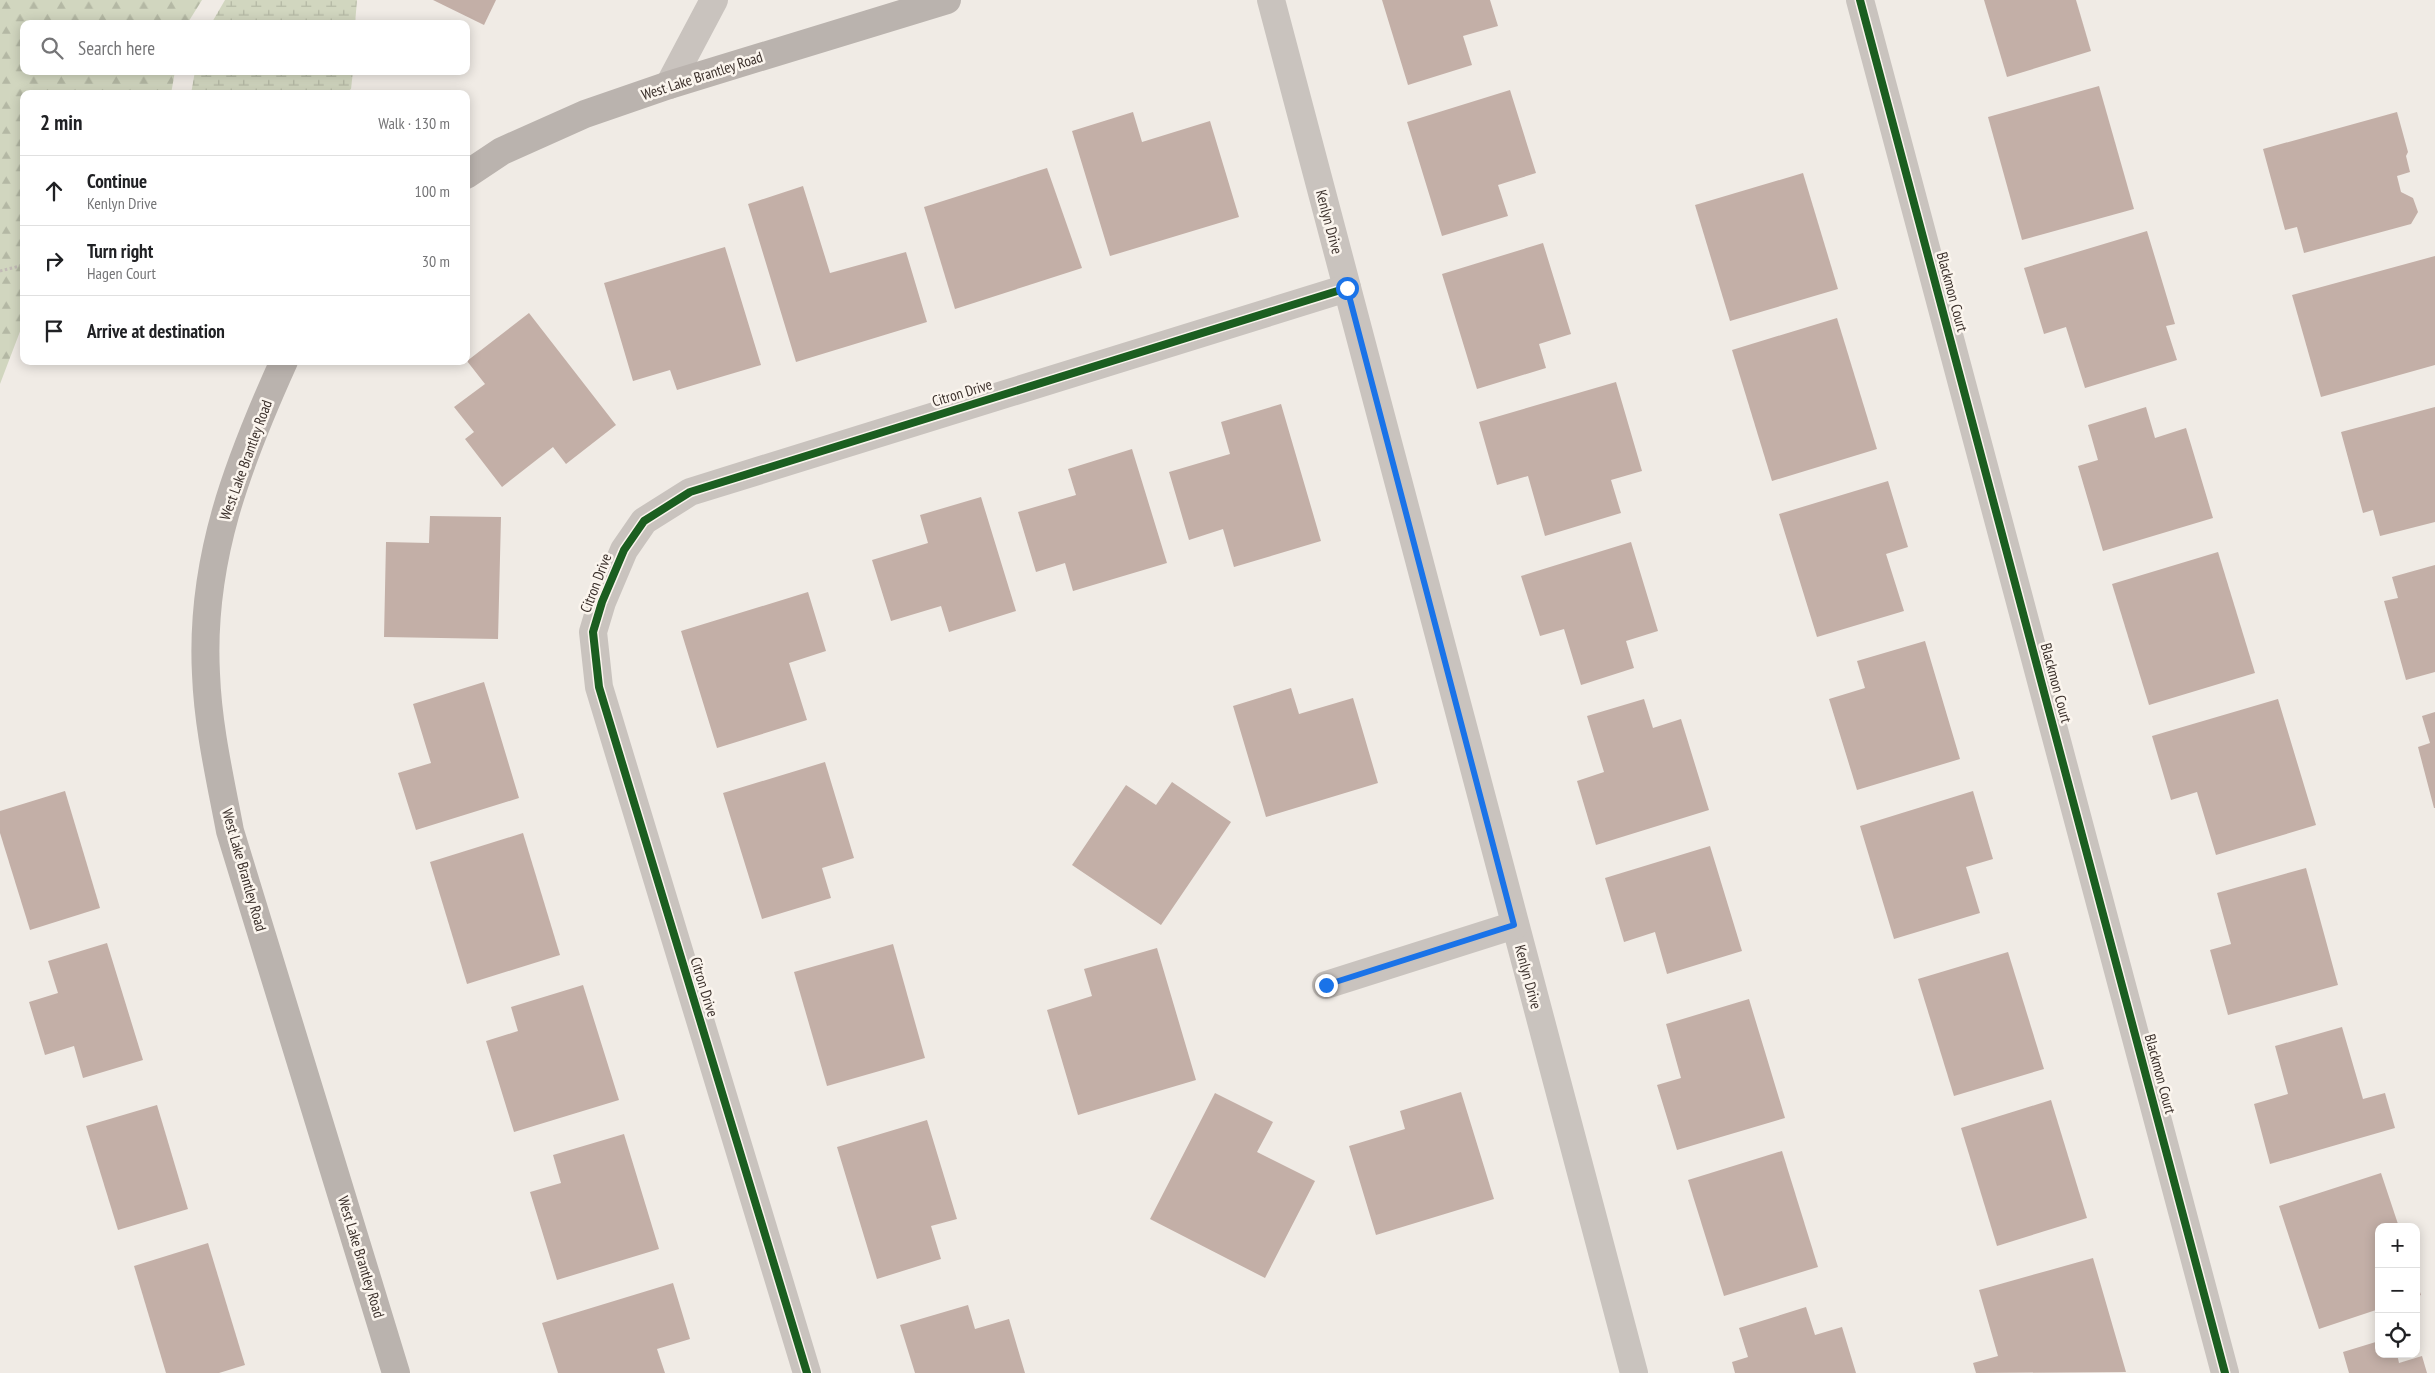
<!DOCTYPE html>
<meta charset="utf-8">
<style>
:root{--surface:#fff;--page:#f2f2f2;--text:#202124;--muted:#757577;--line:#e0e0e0}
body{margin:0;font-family:"PT Sans Narrow",sans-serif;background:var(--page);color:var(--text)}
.controls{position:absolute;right:15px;bottom:15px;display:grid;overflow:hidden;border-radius:10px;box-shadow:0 2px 12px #0003}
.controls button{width:45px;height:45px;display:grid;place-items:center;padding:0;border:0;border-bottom:1px solid var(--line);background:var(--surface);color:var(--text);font:25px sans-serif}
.stop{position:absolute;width:15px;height:15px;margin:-11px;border:4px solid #1a73e8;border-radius:50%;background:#fff}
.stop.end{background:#1a73e8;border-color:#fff;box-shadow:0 1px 5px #0008}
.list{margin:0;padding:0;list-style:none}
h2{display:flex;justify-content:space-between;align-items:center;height:65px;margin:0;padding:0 20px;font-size:21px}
h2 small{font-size:16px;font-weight:400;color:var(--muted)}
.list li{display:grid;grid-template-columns:32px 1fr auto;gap:15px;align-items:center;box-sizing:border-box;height:70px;padding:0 20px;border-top:1px solid var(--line)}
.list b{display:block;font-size:19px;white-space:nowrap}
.list p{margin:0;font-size:16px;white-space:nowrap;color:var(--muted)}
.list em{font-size:16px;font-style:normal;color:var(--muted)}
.icon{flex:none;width:28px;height:28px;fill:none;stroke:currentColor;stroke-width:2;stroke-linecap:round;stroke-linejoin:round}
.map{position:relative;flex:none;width:2435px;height:1373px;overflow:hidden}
.search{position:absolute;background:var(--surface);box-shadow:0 2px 12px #0003;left:20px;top:20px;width:450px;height:55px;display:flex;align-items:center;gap:12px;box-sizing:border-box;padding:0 18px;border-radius:10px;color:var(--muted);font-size:19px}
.panel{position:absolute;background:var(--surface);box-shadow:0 2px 12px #0003;left:20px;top:90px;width:450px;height:275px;border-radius:10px}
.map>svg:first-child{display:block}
.forest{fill:url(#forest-firs)}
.wetland{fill:url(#wetland-marsh)}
.building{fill:#c3afa7}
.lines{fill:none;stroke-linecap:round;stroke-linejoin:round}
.path{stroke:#c2bbb6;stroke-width:3;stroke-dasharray:2.5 2.5;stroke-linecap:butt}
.street{stroke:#c9c3be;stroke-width:28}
.secondary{stroke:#bab3ae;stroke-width:28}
.cycleway-casing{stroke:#fbf5ee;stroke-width:11}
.cycleway{stroke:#1b5e20;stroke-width:8}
.route{stroke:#1a73e8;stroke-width:6}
.labels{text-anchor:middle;stroke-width:5;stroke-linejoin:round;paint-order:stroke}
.street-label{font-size:15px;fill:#3b302b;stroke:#fbf5ee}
</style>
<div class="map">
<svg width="2435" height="1373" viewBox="0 0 2435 1373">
<defs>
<pattern id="forest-firs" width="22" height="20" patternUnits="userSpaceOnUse" patternTransform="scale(1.25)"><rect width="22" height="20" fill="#d1d6bf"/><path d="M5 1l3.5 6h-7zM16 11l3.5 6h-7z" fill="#b4b8a4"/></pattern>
<pattern id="wetland-marsh" width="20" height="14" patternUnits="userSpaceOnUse" patternTransform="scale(1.25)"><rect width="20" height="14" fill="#d1d6bf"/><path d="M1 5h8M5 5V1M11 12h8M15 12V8" fill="none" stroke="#b4b8a4"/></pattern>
</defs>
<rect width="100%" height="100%" fill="#f0ebe5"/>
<polygon class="forest" points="0,0 202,0 187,24 24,24 24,71 175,71 171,94 24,94 24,321 0,384"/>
<g class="wetland">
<polygon points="225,0 357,0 355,24 211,24"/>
<polygon points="195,71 353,71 351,89 344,94 191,94"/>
</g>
<g class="building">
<polygon points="433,0 496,0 484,25"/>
<polygon points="1382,0 1490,0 1498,26 1463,36 1472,65 1408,85"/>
<polygon points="1984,0 2076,0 2091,51 2007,77"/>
<polygon points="2099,86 2134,209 2022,240 1988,117"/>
<polygon points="1510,90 1536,173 1498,185 1508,216 1442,236 1407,122"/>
<polygon points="1133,112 1142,142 1210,121 1239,217 1110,256 1072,131"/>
<polygon points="2397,112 2408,152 2406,156 2410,172 2397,176 2401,192 2413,198 2418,212 2411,224 2304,253 2297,227 2285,230 2263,149"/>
<polygon points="1047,168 1082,268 955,309 924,207"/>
<polygon points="1803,173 1838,289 1730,321 1695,205"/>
<polygon points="803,186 830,273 906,252 927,322 796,362 748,204"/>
<polygon points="2147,231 2175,324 2166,326 2177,360 2085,388 2066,327 2044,334 2024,268"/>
<polygon points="1543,243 1571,334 1539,344 1546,368 1477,389 1442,274"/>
<polygon points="725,247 761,365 677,390 670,370 633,381 604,283"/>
<polygon points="2435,256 2435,365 2321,397 2292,295"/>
<polygon points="529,313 616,425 566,464 553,447 502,487 465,439 474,432 454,407 485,384 467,361"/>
<polygon points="1837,318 1877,449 1772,481 1732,350"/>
<polygon points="1616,382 1642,471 1611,480 1621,513 1545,536 1528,476 1497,485 1479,422"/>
<polygon points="1281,404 1321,541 1234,567 1223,529 1189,540 1169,472 1230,454 1221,422"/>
<polygon points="2146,407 2155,438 2186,428 2213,518 2103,551 2078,466 2098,460 2088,425"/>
<polygon points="2435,407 2435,522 2380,536 2373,510 2363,513 2341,432"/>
<polygon points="1132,449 1167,563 1073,591 1065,563 1036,572 1018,512 1076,495 1068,469"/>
<polygon points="1888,481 1908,547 1886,554 1904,611 1817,637 1779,514"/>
<polygon points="981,497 1016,611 949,632 941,606 891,621 872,560 928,543 920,515"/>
<polygon points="430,516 501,517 498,639 384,637 386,542 429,543"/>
<polygon points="1631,542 1658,631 1626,641 1634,668 1581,685 1564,629 1540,636 1521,576"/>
<polygon points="2218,552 2255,673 2149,705 2112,584"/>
<polygon points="2435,565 2435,672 2406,680 2384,601 2398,598 2392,577"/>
<polygon points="808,592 826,651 789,663 807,720 717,748 681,631"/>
<polygon points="1925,641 1960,759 1857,790 1829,699 1865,688 1857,661"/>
<polygon points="484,682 519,798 416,830 398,773 431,763 413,704"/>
<polygon points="1291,688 1299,714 1353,698 1378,783 1266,817 1233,706"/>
<polygon points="1644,699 1653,728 1681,719 1709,810 1596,845 1577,781 1604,772 1587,716"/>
<polygon points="2278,699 2316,825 2216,855 2197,792 2171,800 2152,736"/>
<polygon points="2435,712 2435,808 2434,808 2418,747 2430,743 2422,716"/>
<polygon points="825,762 854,858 822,868 831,898 762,919 723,793"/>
<polygon points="1172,782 1231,822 1161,925 1072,865 1126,785 1156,805"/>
<polygon points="65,791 100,908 30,930 0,833 0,811"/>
<polygon points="1973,791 1993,859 1966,867 1980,913 1894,939 1860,826"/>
<polygon points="523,833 560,955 467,984 430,862"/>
<polygon points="1710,846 1742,951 1667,974 1655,932 1624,942 1605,878"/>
<polygon points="2306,868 2338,985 2228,1015 2210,950 2231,944 2217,893"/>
<polygon points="107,943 143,1060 83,1078 74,1046 45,1055 29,1002 58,993 48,961"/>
<polygon points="893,944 925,1058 827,1086 794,972"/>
<polygon points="1157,948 1196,1080 1078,1115 1047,1010 1092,996 1084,969"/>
<polygon points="2008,952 2044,1069 1954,1096 1918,979"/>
<polygon points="583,985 619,1100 514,1132 486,1041 518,1031 511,1007"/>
<polygon points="1749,999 1785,1118 1677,1150 1657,1085 1681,1078 1666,1024"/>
<polygon points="2342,1027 2363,1099 2385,1093 2395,1128 2270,1164 2254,1104 2288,1094 2275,1046"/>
<polygon points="1461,1092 1494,1199 1376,1235 1349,1146 1405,1129 1400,1111"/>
<polygon points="1215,1093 1273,1122 1257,1152 1315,1181 1265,1278 1150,1219"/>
<polygon points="2051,1100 2087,1218 1997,1246 1961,1128"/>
<polygon points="157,1105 188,1209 118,1230 86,1126"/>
<polygon points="927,1120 957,1219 931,1226 941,1259 877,1279 837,1147"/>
<polygon points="624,1134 659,1249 557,1280 530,1192 561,1183 553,1155"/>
<polygon points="1782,1151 1818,1267 1724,1296 1688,1180"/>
<polygon points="2381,1173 2399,1227 2379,1227 2379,1309 2319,1329 2279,1206"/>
<polygon points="208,1243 245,1365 219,1373 166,1373 134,1266"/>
<polygon points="2093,1258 2126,1372 1976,1373 1973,1363 1998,1356 1979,1290"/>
<polygon points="2416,1281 2421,1295 2416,1297"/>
<polygon points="673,1283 690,1339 657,1349 665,1373 558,1373 542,1323"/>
<polygon points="968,1305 975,1329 1009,1319 1025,1373 915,1373 900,1325"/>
<polygon points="1806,1307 1815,1335 1842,1327 1856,1373 1735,1373 1732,1362 1748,1357 1739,1328"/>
<polygon points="2379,1341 2379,1354 2397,1354 2399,1363 2422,1356 2427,1373 2349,1373 2343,1352"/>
</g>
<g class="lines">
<polyline class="path" points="0,271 24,265"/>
<g class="street">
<polyline points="1271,0 1634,1373"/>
<polyline points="1860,0 2225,1373"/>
<polyline points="669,85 714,0"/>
<polyline points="1326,985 1515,925"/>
<polyline points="807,1373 599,687 593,632 602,602 624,550 644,521 690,492 1347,288"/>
</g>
<g class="secondary">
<polyline points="466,175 502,151 585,114 669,85 947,0"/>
<path d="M284 361C238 463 200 560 206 674 208 727 220 778 230 831L396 1373"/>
</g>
<defs>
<g id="cycleway">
<polyline points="1860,0 2225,1373"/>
<polyline points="807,1373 599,687 593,632 602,602 624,550 644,521 690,492 1347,288"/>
</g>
</defs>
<use href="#cycleway" class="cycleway-casing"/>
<use href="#cycleway" class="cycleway"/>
</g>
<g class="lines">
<polyline class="route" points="1326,985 1514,925 1347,288"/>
</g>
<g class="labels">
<g class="street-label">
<text transform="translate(702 76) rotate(-18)" y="5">West Lake Brantley Road</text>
<text transform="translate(1329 222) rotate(75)" y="5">Kenlyn Drive</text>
<text transform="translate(1952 292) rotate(75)" y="5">Blackmon Court</text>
<text transform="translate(962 393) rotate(-17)" y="5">Citron Drive</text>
<text transform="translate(246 460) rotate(-70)" y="5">West Lake Brantley Road</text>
<text transform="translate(596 583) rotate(-69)" y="5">Citron Drive</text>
<text transform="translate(2056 683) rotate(75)" y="5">Blackmon Court</text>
<text transform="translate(244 870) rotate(74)" y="5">West Lake Brantley Road</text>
<text transform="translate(1528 977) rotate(75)" y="5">Kenlyn Drive</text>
<text transform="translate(704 987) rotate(73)" y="5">Citron Drive</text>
<text transform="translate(2160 1074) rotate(75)" y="5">Blackmon Court</text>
<text transform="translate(361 1257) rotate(73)" y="5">West Lake Brantley Road</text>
</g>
</g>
</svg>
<div class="controls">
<button>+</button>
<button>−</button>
<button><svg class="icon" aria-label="locate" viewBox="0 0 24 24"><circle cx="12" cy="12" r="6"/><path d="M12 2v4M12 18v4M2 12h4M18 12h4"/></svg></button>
</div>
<div class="stop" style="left:1347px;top:288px"></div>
<div class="stop end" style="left:1326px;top:985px"></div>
<div class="search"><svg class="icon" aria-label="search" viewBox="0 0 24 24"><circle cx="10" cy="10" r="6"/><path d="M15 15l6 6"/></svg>Search here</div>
<section class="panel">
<h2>2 min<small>Walk · 130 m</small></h2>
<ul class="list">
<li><svg class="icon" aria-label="ahead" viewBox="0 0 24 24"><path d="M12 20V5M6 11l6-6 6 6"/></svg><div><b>Continue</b><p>Kenlyn Drive</p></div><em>100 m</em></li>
<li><svg class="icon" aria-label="right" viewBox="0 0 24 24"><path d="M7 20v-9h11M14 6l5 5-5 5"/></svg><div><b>Turn right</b><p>Hagen Court</p></div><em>30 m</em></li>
<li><svg class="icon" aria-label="arrive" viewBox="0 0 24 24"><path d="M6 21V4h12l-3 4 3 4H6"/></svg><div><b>Arrive at destination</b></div></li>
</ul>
</section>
</div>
